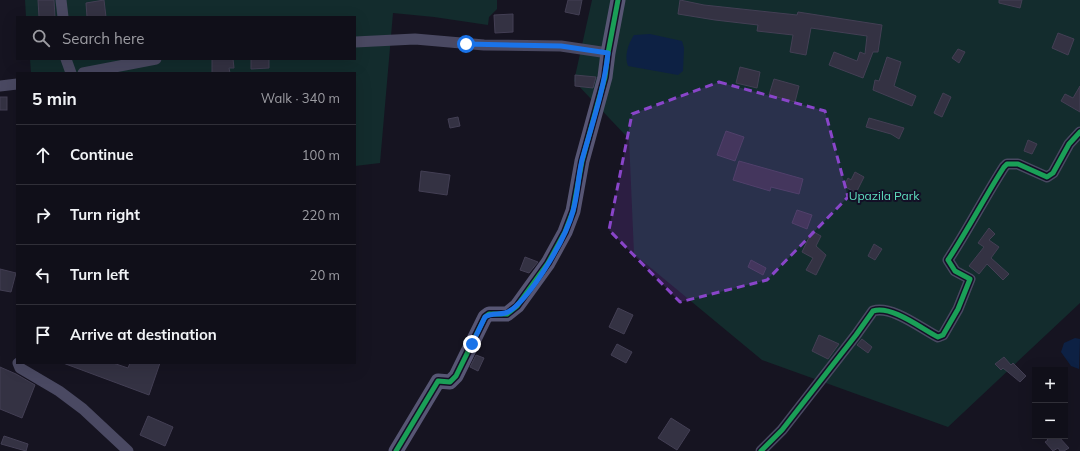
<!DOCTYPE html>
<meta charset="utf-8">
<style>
:root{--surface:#100f19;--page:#1e1d26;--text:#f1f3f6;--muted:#9c9ca2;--line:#302f38}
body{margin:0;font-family:Mulish,sans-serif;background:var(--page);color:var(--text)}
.controls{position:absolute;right:12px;bottom:12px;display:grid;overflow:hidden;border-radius:0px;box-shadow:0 4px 16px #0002}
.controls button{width:36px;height:36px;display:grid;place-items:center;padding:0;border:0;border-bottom:1px solid var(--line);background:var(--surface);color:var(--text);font:20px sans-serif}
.stop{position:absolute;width:12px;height:12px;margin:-9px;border:3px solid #1a73e8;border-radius:50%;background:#fff}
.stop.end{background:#1a73e8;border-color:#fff;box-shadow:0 1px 4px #0008}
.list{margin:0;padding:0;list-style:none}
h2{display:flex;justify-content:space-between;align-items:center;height:52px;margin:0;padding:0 16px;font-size:17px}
h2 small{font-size:13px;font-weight:400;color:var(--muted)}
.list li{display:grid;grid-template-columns:26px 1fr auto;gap:12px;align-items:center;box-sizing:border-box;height:60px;padding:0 16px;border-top:1px solid var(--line)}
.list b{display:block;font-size:15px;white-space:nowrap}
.list em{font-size:13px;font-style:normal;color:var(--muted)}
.icon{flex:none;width:22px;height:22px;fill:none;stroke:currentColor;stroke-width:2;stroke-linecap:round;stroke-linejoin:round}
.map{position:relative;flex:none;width:1080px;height:451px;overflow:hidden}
.search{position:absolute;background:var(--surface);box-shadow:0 4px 16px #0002;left:16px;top:16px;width:340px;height:44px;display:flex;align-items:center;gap:10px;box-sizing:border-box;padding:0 14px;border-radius:0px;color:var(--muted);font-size:15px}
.panel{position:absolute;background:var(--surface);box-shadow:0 4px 16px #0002;left:16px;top:72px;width:340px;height:292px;border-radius:0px}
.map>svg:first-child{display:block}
.green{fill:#132c2d}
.water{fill:#0d2144}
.building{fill:#343243;stroke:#433f54}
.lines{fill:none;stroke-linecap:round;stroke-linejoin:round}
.street{stroke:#4a4962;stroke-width:11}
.secondary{stroke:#575674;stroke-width:15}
.cycleway-casing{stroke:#130f26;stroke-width:8}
.cycleway{stroke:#1a9f57;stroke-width:5}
.route{stroke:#1a73e8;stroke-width:5}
.marked{fill:#8945c9;fill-opacity:0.2;stroke:#8945c9;stroke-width:3;stroke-dasharray:8 5;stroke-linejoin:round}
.labels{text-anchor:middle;stroke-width:4;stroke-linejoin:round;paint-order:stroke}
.park-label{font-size:12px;fill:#5fe0c0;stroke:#130f26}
</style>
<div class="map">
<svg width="1080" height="451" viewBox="0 0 1080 451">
<rect width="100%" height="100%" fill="#161421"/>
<g class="green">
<polygon points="25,0 497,0 497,9 489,17 488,25 434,17 393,13 380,163 355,166 355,73 31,73 30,59 355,59 355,17 26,17"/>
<polygon points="592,0 1080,0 1080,303 948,427 762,360 634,254 629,139 574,81"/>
</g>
<g class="water">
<path d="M650 34 682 41 684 48 683 71 678 75 628 66C624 56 628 44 634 35Z"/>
<polygon points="1075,338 1080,339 1079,369 1071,366 1061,352 1064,343"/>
</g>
<g class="building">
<polygon points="38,0 54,0 55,17 39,17"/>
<polygon points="104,0 106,17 87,17 86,3"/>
<polygon points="568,0 582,0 579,15 565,12"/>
<polygon points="680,0 704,5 797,15 798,12 882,25 878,52 873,52 863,78 829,65 834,52 857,61 860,52 865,54 867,36 811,28 806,55 790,52 793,35 757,31 758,25 715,20 678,14"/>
<polygon points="999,0 1022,0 1020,8 999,3"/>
<polygon points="513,14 513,32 495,33 494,15"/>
<polygon points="1058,33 1074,39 1068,55 1052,48"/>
<polygon points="958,49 965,52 959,63 952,58"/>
<polygon points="887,57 901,62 894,86 916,96 912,106 873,90 875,80 879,81"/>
<polygon points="212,59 233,59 234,68 229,68 230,73 212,73"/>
<polygon points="251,59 269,59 269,68 251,69"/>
<polygon points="740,67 760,72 757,88 736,83"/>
<polygon points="575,75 596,77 593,88 575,86"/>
<polygon points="774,79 799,86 795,102 769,95"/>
<polygon points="1080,86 1080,112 1061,101 1065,94 1073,98"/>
<polygon points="943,93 951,97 942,117 934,113"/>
<rect x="0" y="97" width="7" height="13"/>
<polygon points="458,117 460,126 450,128 448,119"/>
<polygon points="869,118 904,128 899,139 891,134 866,127"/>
<polygon points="726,131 744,137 735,161 717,155"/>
<polygon points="1028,140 1037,144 1032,154 1024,151"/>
<polygon points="739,161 803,179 799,194 771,187 770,191 733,180"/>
<polygon points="421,171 450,175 447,195 419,191"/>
<polygon points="855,172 864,177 856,193 844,186 848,178 851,180"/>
<polygon points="797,210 812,215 807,229 792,223"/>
<polygon points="989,228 995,234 989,240 999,247 991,258 1009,274 1003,280 987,264 979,274 969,266 984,247 978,243"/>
<polygon points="812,231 821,236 816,246 826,255 816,275 806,270 813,258 802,252"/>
<polygon points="874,244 882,249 875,260 868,256"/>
<polygon points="525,257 538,262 529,273 520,270"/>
<polygon points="751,260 766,268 763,275 748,267"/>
<polygon points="0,269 16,273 11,292 0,290"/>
<polygon points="618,308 633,315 624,334 609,327"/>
<polygon points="819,335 839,344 828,359 812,351"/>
<polygon points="862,339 872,347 868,353 857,345"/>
<polygon points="617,344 632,352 626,363 611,355"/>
<polygon points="476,355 484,358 478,371 470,367"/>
<polygon points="1004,357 1011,365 1013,363 1026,376 1020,382 1003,368 1001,370 995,364"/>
<polygon points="63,363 113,363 128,368 130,363 160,363 149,395"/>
<polygon points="0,367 16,374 35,385 22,418 0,409"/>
<polygon points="148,416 173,427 165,446 140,435"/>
<polygon points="671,418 690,430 677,450 658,438"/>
<polygon points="4,436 28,444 26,451 1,444"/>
<polygon points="1044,436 1058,436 1069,448 1064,451 1060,451 1058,448 1053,451 1045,442 1048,440"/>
</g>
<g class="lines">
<g class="street">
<polyline points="61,0 63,17"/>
<polyline points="355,42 415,39 484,45 561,46 608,53"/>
<polyline points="66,59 71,73"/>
<polyline points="83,73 156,59"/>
<polyline points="0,86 17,84"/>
<polyline points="18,363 20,368 59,391 83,409 128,451"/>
<path d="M761 451 782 430 856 335 873 311C892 305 922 329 938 337L943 335 958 309 970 279 955 271 948 260C968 230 984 198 1004 167L1007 164H1018L1047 177 1053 173 1069 144 1080 132"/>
</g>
<polyline class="secondary" points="396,451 438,381 450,382 456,376 485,317 489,314 507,314 517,306 548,263 565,232 573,211 582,161 605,77 608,53 618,0"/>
<defs>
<g id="cycleway">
<polyline points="396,451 438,381 450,382 456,376 485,317 489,314 507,314 517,306 548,263 565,232 573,211 582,161 605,77 608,53 618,0"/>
<path d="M761 451 782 430 856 335 873 311C892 305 922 329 938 337L943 335 958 309 970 279 955 271 948 260C968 230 984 198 1004 167L1007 164H1018L1047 177 1053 173 1069 144 1080 132"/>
</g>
</defs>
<use href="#cycleway" class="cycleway-casing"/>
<use href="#cycleway" class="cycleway"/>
</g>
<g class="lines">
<path class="route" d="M466 44 561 46 608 53C604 90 592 124 582 160 578 176 578 194 573 211 566 238 536 288 515 307 502 319 495 310 485 317L472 344"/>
</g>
<path class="marked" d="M719 82 825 111 848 197 767 280 680 302 609 230 632 114Z"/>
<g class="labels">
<g class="park-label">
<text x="884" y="200">Upazila Park</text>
</g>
</g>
</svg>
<div class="controls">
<button>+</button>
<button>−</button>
</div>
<div class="stop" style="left:466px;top:44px"></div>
<div class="stop end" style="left:472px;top:344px"></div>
<div class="search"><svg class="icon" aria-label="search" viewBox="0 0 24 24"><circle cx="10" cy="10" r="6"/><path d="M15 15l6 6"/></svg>Search here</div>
<section class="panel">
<h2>5 min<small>Walk · 340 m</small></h2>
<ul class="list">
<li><svg class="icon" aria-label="ahead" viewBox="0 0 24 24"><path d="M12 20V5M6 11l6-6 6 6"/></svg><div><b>Continue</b></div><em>100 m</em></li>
<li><svg class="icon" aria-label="right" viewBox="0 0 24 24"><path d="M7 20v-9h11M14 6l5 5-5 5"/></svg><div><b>Turn right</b></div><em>220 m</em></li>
<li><svg class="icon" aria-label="left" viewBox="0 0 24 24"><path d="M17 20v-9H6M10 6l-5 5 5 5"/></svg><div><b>Turn left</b></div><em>20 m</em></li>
<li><svg class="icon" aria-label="arrive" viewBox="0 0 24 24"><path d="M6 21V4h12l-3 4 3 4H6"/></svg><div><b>Arrive at destination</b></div></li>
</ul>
</section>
</div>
